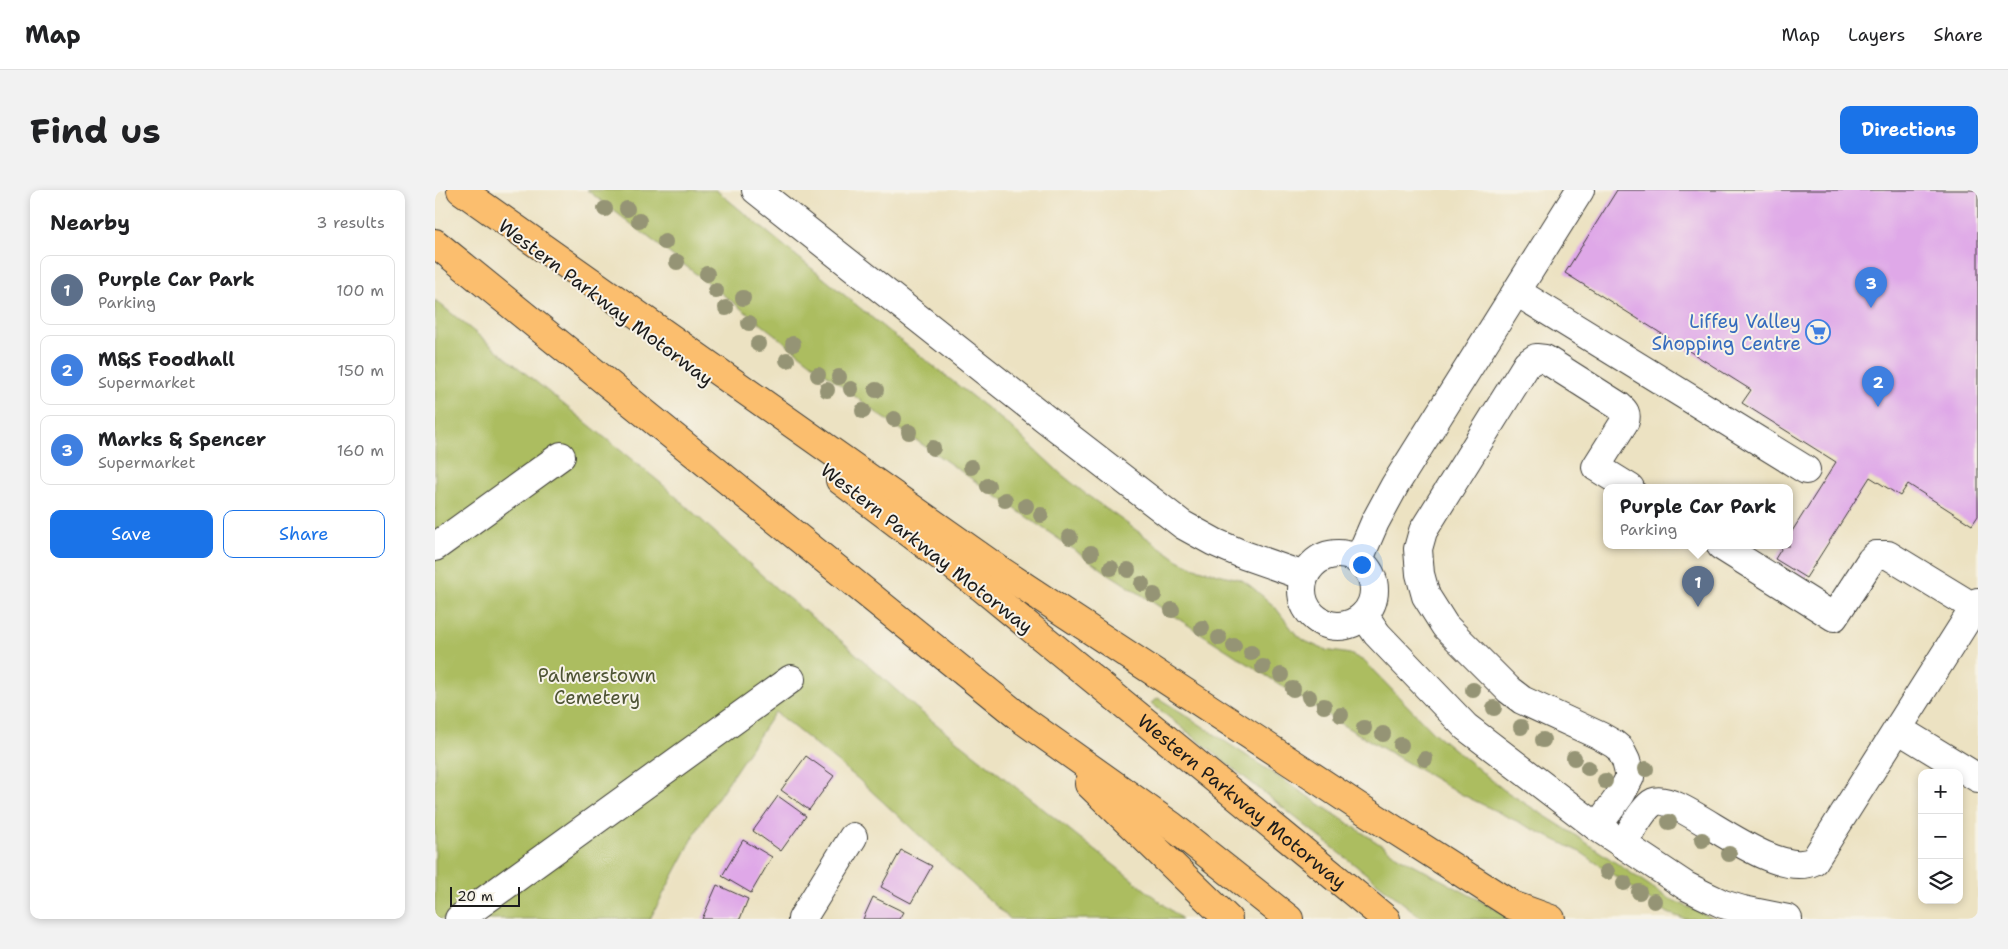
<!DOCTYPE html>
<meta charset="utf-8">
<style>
:root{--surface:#fff;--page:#f2f2f2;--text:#202124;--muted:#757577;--line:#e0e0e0;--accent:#1a73e8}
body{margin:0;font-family:"Shantell Sans",sans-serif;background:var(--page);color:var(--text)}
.controls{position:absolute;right:15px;bottom:15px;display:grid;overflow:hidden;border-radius:10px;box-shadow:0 2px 8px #0003}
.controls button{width:45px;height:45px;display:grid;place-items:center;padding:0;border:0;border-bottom:1px solid var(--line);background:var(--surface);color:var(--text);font:25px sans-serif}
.scale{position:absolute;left:15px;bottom:12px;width:70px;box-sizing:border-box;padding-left:5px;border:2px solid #1c1c1c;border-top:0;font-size:14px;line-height:18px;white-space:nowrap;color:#1c1c1c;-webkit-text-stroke:4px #f7f3e8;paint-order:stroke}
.you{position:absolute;left:926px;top:374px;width:18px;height:18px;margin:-12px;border:4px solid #fff;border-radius:50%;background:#1a73e8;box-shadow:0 0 0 8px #1a73e833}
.badge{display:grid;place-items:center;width:32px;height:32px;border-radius:50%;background:var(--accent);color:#fff;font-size:16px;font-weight:700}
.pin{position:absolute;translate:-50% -41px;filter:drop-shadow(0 1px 2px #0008)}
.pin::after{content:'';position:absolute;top:26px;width:18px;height:15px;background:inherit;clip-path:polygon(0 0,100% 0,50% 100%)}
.popup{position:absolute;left:1168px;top:294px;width:190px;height:65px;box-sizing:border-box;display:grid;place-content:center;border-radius:10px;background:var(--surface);filter:drop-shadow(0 1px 4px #0005);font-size:16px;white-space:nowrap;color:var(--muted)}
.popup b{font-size:19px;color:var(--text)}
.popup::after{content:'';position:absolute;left:50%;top:100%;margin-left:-10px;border:10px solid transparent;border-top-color:var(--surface)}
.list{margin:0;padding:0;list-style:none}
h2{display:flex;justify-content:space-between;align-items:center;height:65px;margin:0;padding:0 20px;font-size:21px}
h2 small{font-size:16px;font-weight:400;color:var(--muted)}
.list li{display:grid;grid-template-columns:32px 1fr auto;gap:15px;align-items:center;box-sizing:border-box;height:70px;margin:0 10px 10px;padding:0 10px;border:1px solid var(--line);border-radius:10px}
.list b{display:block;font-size:19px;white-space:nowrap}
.list p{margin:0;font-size:16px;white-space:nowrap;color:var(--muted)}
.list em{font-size:16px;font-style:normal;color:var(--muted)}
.actions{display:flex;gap:10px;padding:15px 20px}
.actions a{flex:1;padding:11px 0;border:1px solid var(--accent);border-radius:10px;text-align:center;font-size:18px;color:var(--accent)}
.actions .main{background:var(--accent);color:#fff}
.icon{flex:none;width:28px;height:28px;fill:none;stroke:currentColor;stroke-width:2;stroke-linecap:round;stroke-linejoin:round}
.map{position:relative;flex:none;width:1543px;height:729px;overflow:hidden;border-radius:10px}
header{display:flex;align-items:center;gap:30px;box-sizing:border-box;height:70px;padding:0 25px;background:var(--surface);border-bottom:1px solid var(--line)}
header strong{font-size:24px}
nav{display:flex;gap:28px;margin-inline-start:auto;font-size:18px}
.intro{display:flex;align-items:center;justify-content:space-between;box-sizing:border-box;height:120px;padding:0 30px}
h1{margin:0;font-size:35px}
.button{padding:12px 22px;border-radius:10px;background:var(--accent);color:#fff;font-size:18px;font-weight:700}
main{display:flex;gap:30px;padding:0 30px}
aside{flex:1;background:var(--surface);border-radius:10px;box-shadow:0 2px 8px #0003}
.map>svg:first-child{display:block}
.green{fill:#acbd60;stroke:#646c3e}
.building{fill:#dfa8e8}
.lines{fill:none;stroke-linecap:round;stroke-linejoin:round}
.minor-casing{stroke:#3b3a35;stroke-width:30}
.highway-casing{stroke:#3b3a35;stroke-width:30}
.minor{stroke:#fff;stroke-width:28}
.highway{stroke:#fbbe6e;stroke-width:28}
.tree{fill:#959474}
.labels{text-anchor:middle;stroke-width:4;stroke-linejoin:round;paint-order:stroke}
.street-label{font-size:19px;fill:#1c1c1c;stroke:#f7f3e8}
.shop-label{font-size:19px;fill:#366cbe;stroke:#f7f3e8;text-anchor:end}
.park-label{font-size:19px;fill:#4e5434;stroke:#f7f3e8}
</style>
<header>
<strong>Map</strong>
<nav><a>Map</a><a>Layers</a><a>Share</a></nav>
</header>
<div class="intro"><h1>Find us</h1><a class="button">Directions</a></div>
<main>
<aside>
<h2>Nearby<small>3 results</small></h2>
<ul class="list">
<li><span class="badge" style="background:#5c6f8a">1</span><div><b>Purple Car Park</b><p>Parking</p></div><em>100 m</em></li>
<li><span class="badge" style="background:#3f7fe0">2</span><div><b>M&amp;S Foodhall</b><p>Supermarket</p></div><em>150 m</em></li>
<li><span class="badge" style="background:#3f7fe0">3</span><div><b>Marks &amp; Spencer</b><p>Supermarket</p></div><em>160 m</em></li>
</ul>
<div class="actions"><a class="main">Save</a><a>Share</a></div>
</aside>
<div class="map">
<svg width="1543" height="729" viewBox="0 0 1543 729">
<rect width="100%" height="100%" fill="#f7f3e8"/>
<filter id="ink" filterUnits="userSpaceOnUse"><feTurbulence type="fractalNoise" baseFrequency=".02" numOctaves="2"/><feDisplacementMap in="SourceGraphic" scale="10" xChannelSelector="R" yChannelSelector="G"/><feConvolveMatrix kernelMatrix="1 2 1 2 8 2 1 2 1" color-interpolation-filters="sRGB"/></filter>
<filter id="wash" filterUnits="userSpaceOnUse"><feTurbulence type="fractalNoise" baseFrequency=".0096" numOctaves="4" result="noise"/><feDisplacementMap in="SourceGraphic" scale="20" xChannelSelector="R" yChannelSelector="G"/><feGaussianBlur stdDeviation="1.12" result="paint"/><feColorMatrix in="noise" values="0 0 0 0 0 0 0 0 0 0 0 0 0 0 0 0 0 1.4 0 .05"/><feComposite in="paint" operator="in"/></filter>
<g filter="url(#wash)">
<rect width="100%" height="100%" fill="#ece2c2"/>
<g class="green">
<polygon points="152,0 281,0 452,140 575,236 626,284 652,305 743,370 760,378 807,390 817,397 840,417 860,443 870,451 890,460 915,464 929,471 998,542 1069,600 1137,643 1233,708 1280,729 1249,729 1233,723 1147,663 1026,604 906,534 674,384 439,221"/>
<polygon points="0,110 227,294 342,399 409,453 481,518 747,729 575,729 422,588 340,522 266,633 215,729 0,729"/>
<polygon points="723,508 746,522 964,667 1079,729 988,729 716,513"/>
</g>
<g id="blocks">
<g class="building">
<polygon points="1182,0 1543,0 1543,326 1537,335 1473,294 1465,306 1435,287 1371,388 1340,369 1348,356 1354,356 1354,346 1401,272 1307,213 1316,200 1130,83"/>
<polygon points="371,566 399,586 374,620 346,600"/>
<polygon points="343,606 371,626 346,661 318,641"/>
<polygon points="308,650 337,667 316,703 287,686"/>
<polygon points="466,660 497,676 476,713 446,697"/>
<polygon points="282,695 313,709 305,729 267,729"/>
<polygon points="438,707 469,722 465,729 428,729"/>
</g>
</g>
</g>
<g filter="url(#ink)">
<use href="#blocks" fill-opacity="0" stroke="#3b3a35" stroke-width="1"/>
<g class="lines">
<defs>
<g id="minor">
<polyline points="321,0 612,230 748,335 779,352 809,365 869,386"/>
<polyline points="1082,102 1371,280"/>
<polyline points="1286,356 1399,427 1436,370 1441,365 1453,365 1540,418"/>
<polyline points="0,357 126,266"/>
<circle cx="903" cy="400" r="36"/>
<polyline points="924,369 940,332 960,295 1145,0"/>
<polyline points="929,425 942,444 1031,537 1162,637 1251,696 1269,705 1288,714 1308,720 1353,729"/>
<polyline points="1463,539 1543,588"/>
<path d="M1162 637 1186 604 1195 587 1191 571 1185 559 1179 554 1165 546 1087 510 1074 500 1010 436 991 406 985 384 983 359 988 341 1092 174 1101 168 1110 169 1184 216C1190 221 1192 224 1190 231L1161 277 1195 298"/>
<path d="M1187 654C1195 644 1208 617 1219 612 1244 601 1335 692 1379 671L1543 412"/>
<polyline points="24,729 356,489"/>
<polyline points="367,729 418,647"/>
</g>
<g id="highway">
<polyline points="26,0 563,379 924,617 1077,715 1116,729"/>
<polyline points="0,53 588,530 737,636 854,729"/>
<path id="s1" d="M405 290 546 397 951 729"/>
<polyline points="654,594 793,729"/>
</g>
</defs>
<use href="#minor" class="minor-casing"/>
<use href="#highway" class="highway-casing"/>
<use href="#minor" class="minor"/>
<use href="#highway" class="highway"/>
</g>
<g class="tree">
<circle cx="170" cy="19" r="8"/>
<circle cx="192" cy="19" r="8"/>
<circle cx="204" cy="31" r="8"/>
<circle cx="230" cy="52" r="8"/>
<circle cx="242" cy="72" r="8"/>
<circle cx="272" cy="84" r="8"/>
<circle cx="281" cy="101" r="8"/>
<circle cx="308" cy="108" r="8"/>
<circle cx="291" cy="118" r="8"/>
<circle cx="314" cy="133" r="8"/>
<circle cx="323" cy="154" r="8"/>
<circle cx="358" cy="154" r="8"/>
<circle cx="352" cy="170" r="8"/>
<circle cx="383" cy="185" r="8"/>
<circle cx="404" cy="187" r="8"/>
<circle cx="416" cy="199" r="8"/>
<circle cx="392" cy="200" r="8"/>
<circle cx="441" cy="200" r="8"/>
<circle cx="428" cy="221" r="8"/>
<circle cx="459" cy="229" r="8"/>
<circle cx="474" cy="242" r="8"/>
<circle cx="498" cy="258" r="8"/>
<circle cx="536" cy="277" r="8"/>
<circle cx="553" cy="296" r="8"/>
<circle cx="570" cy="310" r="8"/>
<circle cx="591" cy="316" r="8"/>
<circle cx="606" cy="325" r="8"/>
<circle cx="635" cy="347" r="8"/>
<circle cx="656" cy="363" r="8"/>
<circle cx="676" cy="378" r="8"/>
<circle cx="693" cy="380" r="8"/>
<circle cx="707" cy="394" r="8"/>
<circle cx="719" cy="405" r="8"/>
<circle cx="737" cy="420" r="8"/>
<circle cx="767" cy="438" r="8"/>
<circle cx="784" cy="448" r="8"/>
<circle cx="799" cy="456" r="8"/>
<circle cx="816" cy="463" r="8"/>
<circle cx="828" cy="477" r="8"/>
<circle cx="846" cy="485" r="8"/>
<circle cx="858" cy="499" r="8"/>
<circle cx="1038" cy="500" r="8"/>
<circle cx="874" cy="507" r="8"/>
<circle cx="889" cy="516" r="8"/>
<circle cx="1059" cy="518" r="8"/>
<circle cx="906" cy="525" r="8"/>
<circle cx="1086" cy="537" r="8"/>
<circle cx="929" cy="538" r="8"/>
<circle cx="948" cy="544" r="8"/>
<circle cx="1108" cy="550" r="8"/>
<circle cx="966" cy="555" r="8"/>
<circle cx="1139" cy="568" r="8"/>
<circle cx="990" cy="569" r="8"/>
<circle cx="1153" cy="578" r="8"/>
<circle cx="1211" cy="579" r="8"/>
<circle cx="1170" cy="591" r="8"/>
<circle cx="1234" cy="632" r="8"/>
<circle cx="1267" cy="650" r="8"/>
<circle cx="1294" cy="664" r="8"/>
<circle cx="1172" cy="682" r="8"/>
<circle cx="1189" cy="693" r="8"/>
<circle cx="1204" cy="702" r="8"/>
<circle cx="1219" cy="711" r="8"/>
</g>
</g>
<defs>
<symbol id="supermarket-ring" viewBox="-11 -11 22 22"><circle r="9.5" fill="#f7f3e8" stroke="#3f7fe0" stroke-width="1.5"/><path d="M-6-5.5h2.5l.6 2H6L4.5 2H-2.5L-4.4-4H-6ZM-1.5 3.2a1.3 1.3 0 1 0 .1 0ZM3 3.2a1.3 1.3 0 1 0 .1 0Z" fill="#3f7fe0"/></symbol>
</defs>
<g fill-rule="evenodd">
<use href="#supermarket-ring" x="1369" y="128" width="28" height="28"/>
</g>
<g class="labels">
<g class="street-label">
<text transform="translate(171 112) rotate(37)" y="7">Western Parkway Motorway</text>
<text transform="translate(492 358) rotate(38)" y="7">Western Parkway Motorway</text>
<text dy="7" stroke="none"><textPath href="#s1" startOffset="515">Western Parkway Motorway</textPath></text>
</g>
<g class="shop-label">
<text x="1366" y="138">Liffey Valley<tspan x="1366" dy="22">Shopping Centre</tspan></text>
</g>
<g class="park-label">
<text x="162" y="492">Palmerstown<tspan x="162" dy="22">Cemetery</tspan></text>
</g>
</g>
</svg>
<div class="controls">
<button>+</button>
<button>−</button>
<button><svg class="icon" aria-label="layers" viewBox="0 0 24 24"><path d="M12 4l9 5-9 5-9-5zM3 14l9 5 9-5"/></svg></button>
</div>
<div class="scale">20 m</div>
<div class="you"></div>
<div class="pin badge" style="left:1263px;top:417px;background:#5c6f8a">1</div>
<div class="popup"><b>Purple Car Park</b>Parking</div>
<div class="pin badge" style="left:1443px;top:217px;background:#3f7fe0">2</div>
<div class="pin badge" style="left:1436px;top:118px;background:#3f7fe0">3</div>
</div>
</main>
